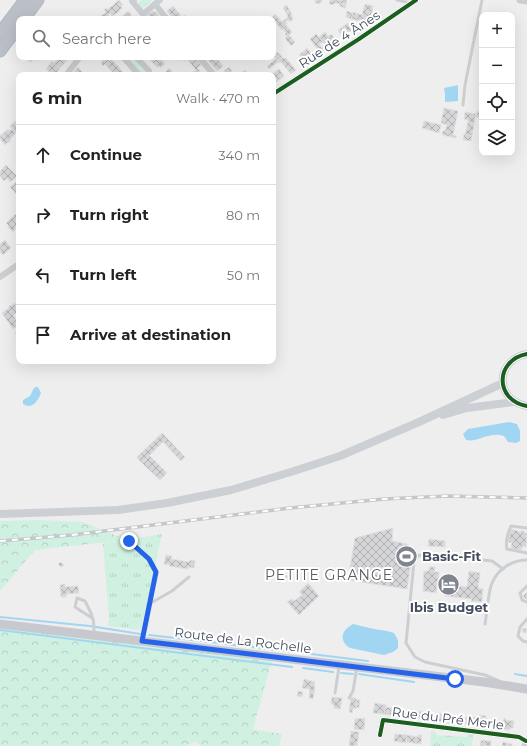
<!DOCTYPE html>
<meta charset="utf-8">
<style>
:root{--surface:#fff;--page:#f6f6f6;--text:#222;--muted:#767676;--line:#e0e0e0}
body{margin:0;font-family:Montserrat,sans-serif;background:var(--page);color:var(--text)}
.controls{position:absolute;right:12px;top:12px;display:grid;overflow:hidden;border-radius:8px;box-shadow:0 4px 16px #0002}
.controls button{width:36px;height:36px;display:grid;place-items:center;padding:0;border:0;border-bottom:1px solid var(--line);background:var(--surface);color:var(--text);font:20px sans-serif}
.stop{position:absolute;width:12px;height:12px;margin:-9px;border:3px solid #2563eb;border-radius:50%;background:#fff}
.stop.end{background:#2563eb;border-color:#fff;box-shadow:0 1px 4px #0008}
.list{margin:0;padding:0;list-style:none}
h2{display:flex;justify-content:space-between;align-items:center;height:52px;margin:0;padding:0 16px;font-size:17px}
h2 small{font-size:13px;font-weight:400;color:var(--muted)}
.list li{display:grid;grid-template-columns:26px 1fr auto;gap:12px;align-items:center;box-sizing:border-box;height:60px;padding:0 16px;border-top:1px solid var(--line)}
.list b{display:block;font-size:15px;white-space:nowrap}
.list em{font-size:13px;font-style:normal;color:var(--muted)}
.icon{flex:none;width:22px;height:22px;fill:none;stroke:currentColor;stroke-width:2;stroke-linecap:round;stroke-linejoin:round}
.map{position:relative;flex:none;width:527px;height:746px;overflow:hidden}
.search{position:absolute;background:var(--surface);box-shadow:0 4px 16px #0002;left:16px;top:16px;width:260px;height:44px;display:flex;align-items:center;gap:10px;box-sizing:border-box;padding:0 14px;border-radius:8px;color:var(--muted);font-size:15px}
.panel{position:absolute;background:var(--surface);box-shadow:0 4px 16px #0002;left:16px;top:72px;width:260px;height:292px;border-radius:8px}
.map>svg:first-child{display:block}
.grass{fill:url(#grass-tufts)}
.forest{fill:url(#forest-crowns)}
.water{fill:#a1d6f2}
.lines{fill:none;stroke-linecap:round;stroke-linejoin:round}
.stream{stroke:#a1d6f2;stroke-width:2}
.building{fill:url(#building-cross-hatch);stroke:#e0e0e1}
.motorway-casing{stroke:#b2b6bf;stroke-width:13}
.service{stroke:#cccfd2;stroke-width:3}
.minor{stroke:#cccfd2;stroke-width:6}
.tertiary{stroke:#cccfd2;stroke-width:7}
.secondary{stroke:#cccfd4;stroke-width:8}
.primary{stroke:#c7c9cf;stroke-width:9}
.motorway{stroke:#bbbfc7;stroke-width:11}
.rail-casing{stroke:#c5c7ca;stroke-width:3.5}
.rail{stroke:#fff;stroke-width:2;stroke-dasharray:6;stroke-linecap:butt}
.cycleway-casing{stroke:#fff;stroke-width:6}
.cycleway{stroke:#1b5e20;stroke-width:4}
.route{stroke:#2563eb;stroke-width:5}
.labels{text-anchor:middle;stroke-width:4;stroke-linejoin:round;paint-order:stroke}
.street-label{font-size:13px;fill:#444d5d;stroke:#fff}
.poi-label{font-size:13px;font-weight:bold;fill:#444d5d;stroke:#fff;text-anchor:start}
.neighbourhood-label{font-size:14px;letter-spacing:1px;fill:#595c63;stroke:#fff}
</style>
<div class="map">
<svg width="527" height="746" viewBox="0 0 527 746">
<defs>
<pattern id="grass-tufts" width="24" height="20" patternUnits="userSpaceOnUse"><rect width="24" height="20" fill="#d0f1e1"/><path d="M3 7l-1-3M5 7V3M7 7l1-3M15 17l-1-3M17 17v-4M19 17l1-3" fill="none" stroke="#b4d0c3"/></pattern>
<pattern id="forest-crowns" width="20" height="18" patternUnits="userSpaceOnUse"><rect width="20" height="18" fill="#d0f1e1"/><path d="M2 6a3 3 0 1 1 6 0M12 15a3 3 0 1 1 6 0" fill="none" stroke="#b4d0c3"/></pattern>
<pattern id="building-cross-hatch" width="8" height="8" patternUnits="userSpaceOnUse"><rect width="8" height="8" fill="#d6d6d9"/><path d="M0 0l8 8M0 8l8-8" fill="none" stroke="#afb0b3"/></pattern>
</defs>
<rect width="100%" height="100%" fill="#efeeee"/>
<g class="grass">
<polygon points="141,0 153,0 143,8 141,7 139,5 139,2"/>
<polygon points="127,57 132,57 145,72 145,75 142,75"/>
<polygon points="162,534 141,630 108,626 109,618 103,543 127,540"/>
<polygon points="431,731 436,732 436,735 467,737 468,734 473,735 472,746 430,746"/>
</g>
<g class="forest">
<polygon points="37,520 83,522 127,540 35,550 0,591 0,521"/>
<polygon points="0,624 273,657 253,729 282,734 279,746 201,746 196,742 185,746 0,746"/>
</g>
<g class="water">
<polygon points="458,85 458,101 445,102 445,94 444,88"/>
<path d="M36 387H38L41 393C38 401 32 410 23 404V400L30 396 34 388Z"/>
<path d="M509 422 517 424 520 431V441L516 443 508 442 504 436C489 431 478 443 466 440L463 434 468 429Z"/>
<path d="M353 624 374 629 387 631 394 633 398 640V648L393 652 384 655 350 648C338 640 342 630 353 624Z"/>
</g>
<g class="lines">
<g class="stream">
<polyline points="0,617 90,626 140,634"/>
<polyline points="0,630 292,667"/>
<polyline points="149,635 296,652"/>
<polyline points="303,653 368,661"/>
<polyline points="303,668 333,672"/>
<polyline points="341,673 353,674"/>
<polyline points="359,674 414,682"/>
<polyline points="515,674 527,676"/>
</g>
</g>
<g class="building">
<polygon points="119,0 123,5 121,6 122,8 119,10 120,11 112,16 110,13 108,15 110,18 109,19 97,19 106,12 104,10 106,8 107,10"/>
<polygon points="315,0 322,0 320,4 315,3"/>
<polygon points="330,0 347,0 346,5 334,3 334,5 329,4"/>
<polygon points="340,4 346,5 345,8 339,6"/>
<polygon points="365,4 373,6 370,23 351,19 353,12 362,15"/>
<polygon points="286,5 290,10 286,12 283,8"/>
<polygon points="173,6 182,17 179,19 174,19 167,11"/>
<polygon points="290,10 293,19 290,22 288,20 285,22 287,23 286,25 284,27 284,29 295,42 291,46 285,38 287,37 285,34 286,33 283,29 282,30 271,18 275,14 282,22 288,17 286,12"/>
<polygon points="152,11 156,12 161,18 160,19 147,19 145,17"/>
<polygon points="347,11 353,13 351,19 346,17"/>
<polygon points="185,15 188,18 180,19"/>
<polygon points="348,23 352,30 342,36 338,30"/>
<polygon points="286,25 292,32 289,35 284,29 284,27"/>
<polygon points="325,32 327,35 329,36 331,34 335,39 327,46 319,37"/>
<polygon points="316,34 323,42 319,44 322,48 325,46 327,50 321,54 310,39"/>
<polygon points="307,48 311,53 311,55 304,61 299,55"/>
<polygon points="277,52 281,55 276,59 273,55"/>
<polygon points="281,55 282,57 278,61 276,59"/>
<polygon points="28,57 32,57 34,59 31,62 27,59"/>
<polygon points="53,57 66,57 68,59 60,68 54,63 57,60"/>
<polygon points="100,57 110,57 108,59 109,61 111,59 117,65 125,75 115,75 105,64 103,66 101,63 103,61"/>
<polygon points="150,57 159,57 165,64 160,68 159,66 157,67 151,61 149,58"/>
<polygon points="183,57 194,57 201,65 197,68 200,71 195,74 193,72 196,70 187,59 184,61 182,58"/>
<polygon points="208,57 213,57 214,58 216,57 223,66 217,71 206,58"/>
<polygon points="282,57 284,59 286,58 296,70 291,74 281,62 279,63 278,61"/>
<polygon points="276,59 278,62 269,69 267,66"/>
<polygon points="52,61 60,68 55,75 53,75 46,69"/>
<polygon points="78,67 85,75 72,74"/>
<polygon points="229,67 232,71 230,73 231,75 227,75 224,71"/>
<polygon points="169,68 175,75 165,75 164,73"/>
<polygon points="279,69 284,76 273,85 273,75 271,75"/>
<polygon points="245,70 248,73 244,75 242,72"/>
<polygon points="444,108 458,111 453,135 456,136 456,138 442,135 443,131 445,131 447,125 441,123"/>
<polygon points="477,111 482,112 482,118 476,117"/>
<polygon points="465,112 476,114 474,124 468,122 468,120 464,119"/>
<polygon points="19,118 19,129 15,133 10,126"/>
<polygon points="424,121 441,125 439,133 422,128"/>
<polygon points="468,122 474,124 472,136 465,135"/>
<polygon points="8,129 9,131 12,129 16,133 10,139 11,140 5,145 0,139 0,136"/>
<polygon points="464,134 472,136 471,141 463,140"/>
<polygon points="6,165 17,176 10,182 7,178 4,181 0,176 0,171"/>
<polygon points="19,180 19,197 10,187"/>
<polygon points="15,214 19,217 19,223 15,227 16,228 13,232 8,227 9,226 6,223"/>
<polygon points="5,240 11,248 3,255 0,252 0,244"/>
<polygon points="15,303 19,311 13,315 19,325 13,329 2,313 9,308 8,307"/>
<polygon points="17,331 19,333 19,339 15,333"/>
<polygon points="162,433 185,457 181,461 163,442 142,463 137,457"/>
<polygon points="149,455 167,473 160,480 142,463"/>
<polygon points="393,528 392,541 407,544 413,550 407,589 348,580 355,538"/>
<polygon points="511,529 521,532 521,530 524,531 524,533 527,533 526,547 523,546 521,550 511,548 512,543 508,542"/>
<polygon points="429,539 445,541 445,547 428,546"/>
<polygon points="166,555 172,556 171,559 189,562 190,560 195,561 194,568 188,567 188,569 169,566 170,565 164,564"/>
<polygon points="61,562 64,565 61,567 58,564"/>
<polygon points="429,567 435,567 434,572 439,572 436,593 423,591 424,571 429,571"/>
<polygon points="469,571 480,573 478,588 483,589 482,602 471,601 472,599 445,596 446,592 443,592 444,584 467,587"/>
<polygon points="286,575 288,577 279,583 277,581"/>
<polygon points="308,583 319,596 299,615 287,602 292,599 294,601 302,595 299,592"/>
<polygon points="65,584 65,587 78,586 79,593 66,594 66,597 61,597 60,585"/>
<polygon points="527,592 527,600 523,596"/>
<polygon points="523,628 527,629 526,633 522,632"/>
<polygon points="304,679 315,682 314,686 315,687 313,699 309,698 310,689 302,688"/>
<polygon points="298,691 303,692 302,697 297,696"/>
<polygon points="332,697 342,698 340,709 334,708 334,705 331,704"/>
<polygon points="351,697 355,698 355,699 357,699 356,708 353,709 352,713 349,712"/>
<polygon points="357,699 360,700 359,708 356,708"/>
<polygon points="375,703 386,705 384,714 373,713"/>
<polygon points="394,706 398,706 396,716 384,714 385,707 394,708"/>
<polygon points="406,710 415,711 414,718 405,717"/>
<polygon points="415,711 424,712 423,719 414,718"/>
<polygon points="436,713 445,714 444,722 435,721"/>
<polygon points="445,714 453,715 452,723 444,722"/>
<polygon points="478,715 486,716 486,718 478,717"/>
<polygon points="466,717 474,718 473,725 465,724"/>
<polygon points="474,717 486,718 485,724 483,724 483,727 473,725"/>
<polygon points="365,718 364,730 354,729 355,719"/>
<polygon points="504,718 505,718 505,720 514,721 513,728 510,728 509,730 503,729"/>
<polygon points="495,720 504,721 503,729 494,728"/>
<polygon points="351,731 359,732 357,746 349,746"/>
<polygon points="395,734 407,735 406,743 394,741"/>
<polygon points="407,735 418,737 418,735 422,735 421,744 406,742"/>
<polygon points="481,740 491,741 491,746 480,746"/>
<polygon points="503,742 512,744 512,746 502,746"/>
</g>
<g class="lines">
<defs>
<g id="motorway">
<polyline points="24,19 38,0"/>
<polyline points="0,33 25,0"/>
<polyline points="0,51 19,26"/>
</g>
</defs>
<use href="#motorway" class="motorway-casing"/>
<g class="service">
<polyline points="397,0 411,3"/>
<polyline points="463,105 465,85 482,0"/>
<path d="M527 528 511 526C508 533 505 542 507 549L527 553"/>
<polyline points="129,541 149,559 156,572 143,639"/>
<polyline points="527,586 520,593 522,600 527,602"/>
<polyline points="149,604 172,591 189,577"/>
<polyline points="527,619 520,627 518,636 523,641 527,642"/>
<path d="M93 620 91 613 85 601 77 598 75 607C79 610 91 617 93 619 94 623 94 629 94 633"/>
<path d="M485 624C487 613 488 592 492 583 498 569 512 560 527 560"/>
<polyline points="499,681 485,675 425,662 415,657 406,643 414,562 418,556 424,554 492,561 503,569"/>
<polyline points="335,693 339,667"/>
<polyline points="349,698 353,691 357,667"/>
</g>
<g class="minor">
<polyline points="134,0 132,1 143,14 160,0"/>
<polyline points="155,4 167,19"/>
<polyline points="124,19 128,15"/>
<polyline points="123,57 139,75"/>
<polyline points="136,57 149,71 149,75"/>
<polyline points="199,57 214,75"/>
<polyline points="66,75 80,57"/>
<polyline points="273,94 359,39 416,0"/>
<polyline points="0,277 19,264"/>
<polyline points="380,735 383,720 519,737 526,741"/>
</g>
<g class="tertiary">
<polyline points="520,0 527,1"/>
<polyline points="525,746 527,741"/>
</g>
<g class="secondary">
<path d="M527 354C495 360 494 400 527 406"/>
<polyline points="443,415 467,408 514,402"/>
<polyline points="0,514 118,510 167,503 231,490 294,471 340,456 419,422 503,383"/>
</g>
<polyline class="primary" points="0,624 484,682 527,689"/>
<use href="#motorway" class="motorway"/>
<defs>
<polyline id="rail" points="0,541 72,535 290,508 384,499 447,496 527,498"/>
</defs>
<use href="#rail" class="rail-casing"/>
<use href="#rail" class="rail"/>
<defs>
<g id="cycleway">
<polyline points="273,94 359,39 416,0"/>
<path d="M527 354C495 360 494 400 527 406"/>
<polyline points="380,735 383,720 519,737 526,741"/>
</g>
</defs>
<use href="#cycleway" class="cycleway-casing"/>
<use href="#cycleway" class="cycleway"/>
</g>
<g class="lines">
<polyline class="route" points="129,541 149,559 156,572 142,641 455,679"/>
</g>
<defs>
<symbol id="stadium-disc" viewBox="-11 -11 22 22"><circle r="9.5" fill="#808590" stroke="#fff"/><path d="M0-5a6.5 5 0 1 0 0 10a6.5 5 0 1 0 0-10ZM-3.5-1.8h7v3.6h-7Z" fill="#fff"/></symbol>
<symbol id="hotel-disc" viewBox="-11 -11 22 22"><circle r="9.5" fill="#808590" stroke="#fff"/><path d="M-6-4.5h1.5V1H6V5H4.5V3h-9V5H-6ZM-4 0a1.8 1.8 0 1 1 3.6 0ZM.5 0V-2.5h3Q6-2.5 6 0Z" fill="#fff"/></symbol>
</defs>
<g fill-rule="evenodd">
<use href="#stadium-disc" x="394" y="544" width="25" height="25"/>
<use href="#hotel-disc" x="436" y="572" width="25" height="25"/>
</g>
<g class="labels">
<g class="street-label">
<text transform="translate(339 39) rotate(-33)" y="5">Rue de 4 Ânes</text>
<text transform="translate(243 640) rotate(7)" y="5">Route de La Rochelle</text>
<text transform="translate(448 718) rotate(7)" y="5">Rue du Pré Merle</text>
</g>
<g class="poi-label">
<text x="422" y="561">Basic-Fit</text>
<text x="449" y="612" text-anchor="middle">Ibis Budget</text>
</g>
<g class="neighbourhood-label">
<text x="329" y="580">PETITE GRANGE</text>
</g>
</g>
</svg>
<div class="controls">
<button>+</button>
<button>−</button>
<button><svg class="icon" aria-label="locate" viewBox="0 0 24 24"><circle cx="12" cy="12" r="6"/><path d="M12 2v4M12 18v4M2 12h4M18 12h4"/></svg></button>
<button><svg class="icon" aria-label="layers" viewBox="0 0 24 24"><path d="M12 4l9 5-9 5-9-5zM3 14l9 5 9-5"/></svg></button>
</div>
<div class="stop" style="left:455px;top:679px"></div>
<div class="stop end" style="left:129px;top:541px"></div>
<div class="search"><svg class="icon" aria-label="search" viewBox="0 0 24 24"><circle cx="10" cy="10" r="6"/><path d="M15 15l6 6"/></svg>Search here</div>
<section class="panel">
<h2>6 min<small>Walk · 470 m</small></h2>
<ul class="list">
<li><svg class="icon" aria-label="ahead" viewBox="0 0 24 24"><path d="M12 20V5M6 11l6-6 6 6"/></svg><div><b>Continue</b></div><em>340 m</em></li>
<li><svg class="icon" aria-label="right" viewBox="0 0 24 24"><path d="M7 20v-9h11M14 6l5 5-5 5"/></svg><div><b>Turn right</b></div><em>80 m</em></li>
<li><svg class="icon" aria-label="left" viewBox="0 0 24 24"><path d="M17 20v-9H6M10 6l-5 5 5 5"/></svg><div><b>Turn left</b></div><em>50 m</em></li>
<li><svg class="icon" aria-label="arrive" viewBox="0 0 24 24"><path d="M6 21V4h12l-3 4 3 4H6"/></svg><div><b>Arrive at destination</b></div></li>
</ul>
</section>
</div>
